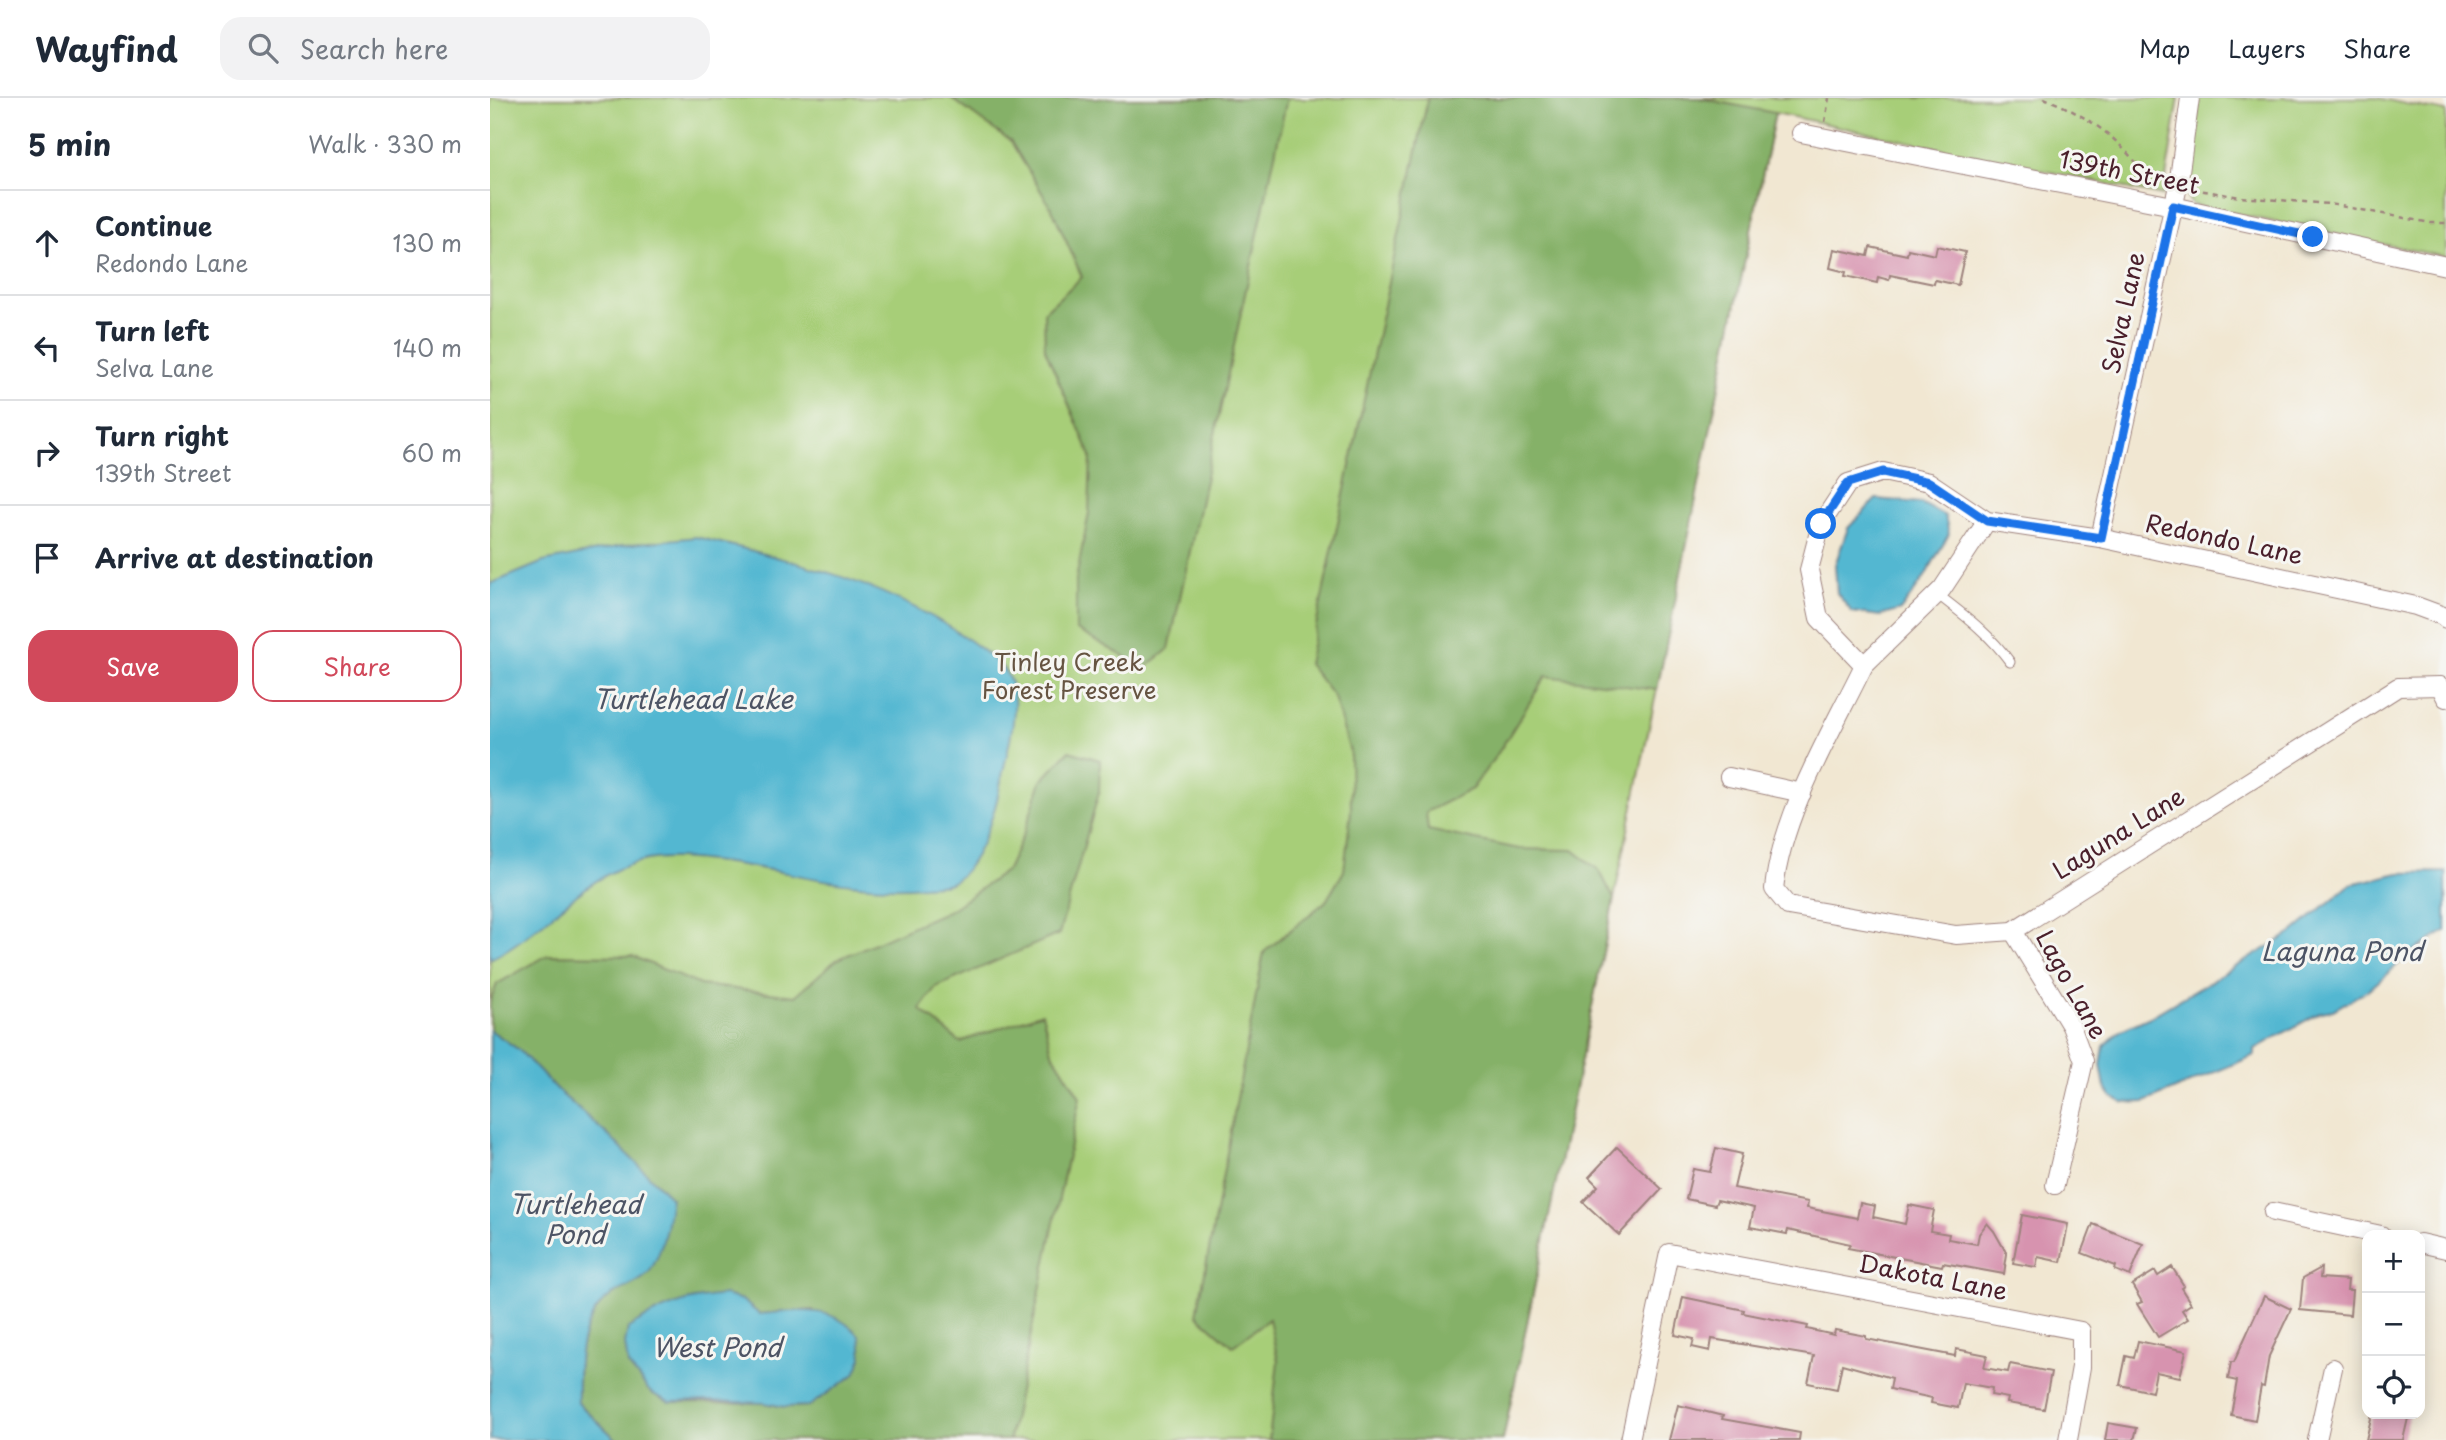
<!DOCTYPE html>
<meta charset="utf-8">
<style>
:root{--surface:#fff;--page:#f2f2f3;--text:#1f2937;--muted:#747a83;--line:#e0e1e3;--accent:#d1495b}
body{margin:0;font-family:"Playpen Sans",sans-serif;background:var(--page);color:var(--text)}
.controls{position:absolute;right:21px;bottom:21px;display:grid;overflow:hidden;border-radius:14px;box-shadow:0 4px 18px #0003}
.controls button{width:63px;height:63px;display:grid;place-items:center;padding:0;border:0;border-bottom:2px solid var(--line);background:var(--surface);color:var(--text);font:35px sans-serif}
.stop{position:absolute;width:21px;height:21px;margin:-16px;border:5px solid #1a73e8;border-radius:50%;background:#fff}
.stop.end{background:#1a73e8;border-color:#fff;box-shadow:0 2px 7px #0008}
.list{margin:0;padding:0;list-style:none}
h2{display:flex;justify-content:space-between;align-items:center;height:91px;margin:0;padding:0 28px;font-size:30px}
h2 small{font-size:23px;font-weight:400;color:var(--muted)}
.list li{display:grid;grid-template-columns:46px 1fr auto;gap:21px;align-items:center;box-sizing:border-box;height:105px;padding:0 28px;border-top:2px solid var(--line)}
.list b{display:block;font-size:26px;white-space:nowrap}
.list p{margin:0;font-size:23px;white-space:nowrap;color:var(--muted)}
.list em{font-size:23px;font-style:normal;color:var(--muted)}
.actions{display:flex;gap:14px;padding:21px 28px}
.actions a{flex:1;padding:16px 0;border:2px solid var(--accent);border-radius:21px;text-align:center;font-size:24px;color:var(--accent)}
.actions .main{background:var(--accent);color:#fff}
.icon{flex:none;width:38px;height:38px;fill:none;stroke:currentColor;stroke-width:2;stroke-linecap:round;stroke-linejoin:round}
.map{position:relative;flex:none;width:1956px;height:1342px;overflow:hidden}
header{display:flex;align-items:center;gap:42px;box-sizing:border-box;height:98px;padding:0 35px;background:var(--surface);border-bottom:2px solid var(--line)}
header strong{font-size:33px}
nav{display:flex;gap:38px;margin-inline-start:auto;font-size:24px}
.search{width:490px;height:63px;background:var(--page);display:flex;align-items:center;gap:18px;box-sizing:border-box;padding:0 24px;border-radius:21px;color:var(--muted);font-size:26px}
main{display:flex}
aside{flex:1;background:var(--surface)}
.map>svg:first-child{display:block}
.green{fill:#a7ce78;stroke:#787652;stroke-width:2}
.forest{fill:#85b168;stroke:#68684a;stroke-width:2;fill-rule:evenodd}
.water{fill:#53b7d1;stroke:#4e6b7e;stroke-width:2}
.building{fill:#d793af}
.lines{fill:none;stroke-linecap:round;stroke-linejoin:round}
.service-casing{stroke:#9e837e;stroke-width:11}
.minor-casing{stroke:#9e837e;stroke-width:20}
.path{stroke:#9e837e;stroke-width:2.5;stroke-dasharray:5 5;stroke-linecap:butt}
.service{stroke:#fff;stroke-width:9}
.minor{stroke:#fff;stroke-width:18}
.route{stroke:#1a73e8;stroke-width:9}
.labels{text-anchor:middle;stroke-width:6;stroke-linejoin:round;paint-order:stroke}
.street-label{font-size:24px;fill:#4a1f2b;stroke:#f6f6f2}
.park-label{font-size:24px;fill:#665442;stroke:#f6f6f2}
.water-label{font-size:26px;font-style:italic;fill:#4d5465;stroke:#f6f6f2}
</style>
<header>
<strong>Wayfind</strong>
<div class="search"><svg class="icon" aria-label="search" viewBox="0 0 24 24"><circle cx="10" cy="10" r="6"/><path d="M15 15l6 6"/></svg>Search here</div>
<nav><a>Map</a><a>Layers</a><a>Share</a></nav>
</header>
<main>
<aside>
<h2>5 min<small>Walk · 330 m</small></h2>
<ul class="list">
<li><svg class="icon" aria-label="ahead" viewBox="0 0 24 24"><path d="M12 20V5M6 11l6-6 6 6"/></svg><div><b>Continue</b><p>Redondo Lane</p></div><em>130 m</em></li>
<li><svg class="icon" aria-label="left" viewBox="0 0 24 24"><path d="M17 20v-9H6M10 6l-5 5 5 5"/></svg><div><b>Turn left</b><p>Selva Lane</p></div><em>140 m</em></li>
<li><svg class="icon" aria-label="right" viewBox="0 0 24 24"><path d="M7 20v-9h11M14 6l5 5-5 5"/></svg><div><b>Turn right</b><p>139th Street</p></div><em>60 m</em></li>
<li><svg class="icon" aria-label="arrive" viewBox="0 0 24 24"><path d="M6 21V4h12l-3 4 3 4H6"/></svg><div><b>Arrive at destination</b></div></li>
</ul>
<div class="actions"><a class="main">Save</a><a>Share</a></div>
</aside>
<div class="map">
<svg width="1956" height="1342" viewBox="0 0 1956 1342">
<rect width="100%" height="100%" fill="#f6f6f2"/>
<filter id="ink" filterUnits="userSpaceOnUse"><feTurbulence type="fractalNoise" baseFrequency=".0143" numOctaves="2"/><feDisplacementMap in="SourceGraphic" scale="14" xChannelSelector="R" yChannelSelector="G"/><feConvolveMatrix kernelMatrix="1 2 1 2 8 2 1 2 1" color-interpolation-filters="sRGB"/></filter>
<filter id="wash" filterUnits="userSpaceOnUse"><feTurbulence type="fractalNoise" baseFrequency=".00686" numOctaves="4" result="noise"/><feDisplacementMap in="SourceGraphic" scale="28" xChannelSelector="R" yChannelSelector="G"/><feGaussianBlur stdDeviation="1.57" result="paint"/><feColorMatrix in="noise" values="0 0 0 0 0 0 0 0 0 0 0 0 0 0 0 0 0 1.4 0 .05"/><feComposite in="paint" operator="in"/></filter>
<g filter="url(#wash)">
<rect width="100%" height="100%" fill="#f1e7d2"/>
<g class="green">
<polygon points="0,0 1689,0 1673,98 1285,15 1013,1342 0,1342"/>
<polygon points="1710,0 1887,0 1956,14 1956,159 1703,107 1697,100 1695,91"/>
</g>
<g class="forest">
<polygon points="461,0 797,0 679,551 655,570 586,532 586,481 599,415 601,358 555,251 554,214 592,179 563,113 521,44"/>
<polygon points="938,0 1209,0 1285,15 1167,592 1056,578 1010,652 982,691 936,714 938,732 1029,751 1083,752 1109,772 1124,801 1013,1342 779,1342 788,1263 779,1221 743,1248 707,1217 774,854 836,803 854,773 861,713 860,654 844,599 818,566"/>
<path d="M579 653 610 662 609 694 569 836 446 889 430 911 470 944 552 915 562 954 590 999 519 1342H127L88 1305C88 1267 86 1230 116 1201 128 1191 146 1183 159 1175L181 1100 121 1040 67 992 29 952 0 932V904L7 886 58 857 142 858 210 887 305 898 346 862 462 811 517 772 534 735 551 683ZM235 1197 251 1202 269 1216 323 1212 365 1276 319 1308 295 1309 274 1305 179 1304 161 1295 152 1281Z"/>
</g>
<g class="water">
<polygon points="1386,401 1431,405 1455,418 1459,436 1434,480 1411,512 1390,518 1362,514 1347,495 1345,467 1358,430"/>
<path d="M206 439C300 461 410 488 488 549 502 560 517 569 522 588 530 612 515 662 510 688 505 715 487 773 460 785 452 788 441 787 433 788 362 795 291 770 221 763 200 761 178 758 157 762 93 774 56 834 0 861V486L53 464 141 446Z"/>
<polygon points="1956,774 1956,833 1922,854 1881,890 1843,912 1831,914 1765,951 1765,957 1655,1004 1633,1005 1621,998 1615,989 1611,967 1614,948 1631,932 1660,919 1802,835 1861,786 1909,775"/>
<path d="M0 932 29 952 67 992 121 1040 181 1100C177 1125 174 1151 160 1173 152 1185 131 1190 119 1199 87 1224 87 1268 88 1305L127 1342H0Z"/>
<path d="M235 1197 252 1202 269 1216C309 1213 339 1205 370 1238L372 1260 365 1276 319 1308 295 1309 274 1305 220 1303 179 1304 161 1295 138 1267 135 1246 138 1230C173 1209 194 1200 235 1197Z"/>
</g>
<g id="blocks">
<g class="building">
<polygon points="1447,148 1475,154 1468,187 1445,182 1444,186 1400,177 1399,182 1388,179 1387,185 1355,178 1356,174 1340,170 1344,151 1378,158 1380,149 1417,157 1418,151 1445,157"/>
<polygon points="1127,1049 1172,1091 1129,1137 1093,1104 1108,1088 1099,1079"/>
<polygon points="1226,1050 1252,1056 1244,1090 1318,1104 1317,1110 1367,1120 1370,1105 1385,1108 1383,1119 1415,1126 1419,1107 1444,1112 1440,1133 1459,1136 1458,1141 1487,1146 1489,1136 1497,1125 1504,1133 1517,1156 1514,1176 1453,1165 1452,1168 1358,1150 1360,1146 1298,1132 1297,1136 1260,1129 1264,1110 1227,1102 1225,1107 1196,1101 1203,1071 1220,1074"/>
<polygon points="1532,1117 1578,1126 1571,1164 1548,1159 1546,1169 1523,1165"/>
<polygon points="1603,1126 1653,1146 1640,1178 1625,1172 1626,1168 1592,1155"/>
<polygon points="1682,1169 1694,1188 1691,1190 1701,1206 1692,1212 1698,1221 1668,1239 1647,1206 1652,1204 1642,1187 1665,1173 1668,1178"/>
<polygon points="1831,1170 1830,1180 1858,1182 1857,1192 1862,1192 1860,1217 1810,1212 1813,1180"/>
<polygon points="1774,1198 1801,1211 1779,1258 1774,1289 1771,1288 1765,1322 1741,1317 1747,1283 1738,1281 1741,1264 1744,1264"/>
<polygon points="1193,1199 1254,1212 1253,1215 1318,1228 1317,1231 1344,1237 1345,1232 1376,1238 1376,1241 1465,1258 1466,1251 1497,1257 1494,1270 1518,1274 1520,1266 1561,1274 1554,1311 1517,1305 1518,1300 1501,1297 1502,1290 1473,1285 1468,1310 1441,1305 1442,1300 1400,1291 1402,1280 1352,1266 1347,1291 1318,1285 1324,1258 1222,1241 1220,1253 1202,1249 1204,1241 1185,1237"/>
<polygon points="1648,1243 1696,1253 1690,1279 1666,1274 1662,1294 1630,1287 1636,1258 1644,1260"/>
<polygon points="1188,1307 1233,1318 1232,1321 1310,1335 1309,1342 1179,1342"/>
<polygon points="1882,1316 1919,1316 1913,1342 1876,1342"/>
<polygon points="1618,1325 1647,1330 1644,1342 1615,1342"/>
</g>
</g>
</g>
<g filter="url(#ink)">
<use href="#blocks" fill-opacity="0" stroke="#9e837e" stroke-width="2"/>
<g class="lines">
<defs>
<path id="service" d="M1447 496C1474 517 1500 536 1520 564"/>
<g id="minor">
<polyline points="1311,35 1683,108 1956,168"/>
<polyline points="1610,440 1688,88 1700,0"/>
<path d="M1956 521 1953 518 1926 508 1610 440 1497 423 1439 384 1393 374 1358 385 1331 426 1319 472 1329 520 1374 567C1341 635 1292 716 1284 791L1298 808 1466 837 1523 833 1908 589 1950 588 1956 600"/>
<polyline points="1374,567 1452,491 1497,423"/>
<polyline points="1239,679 1312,695"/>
<polyline points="1523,833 1581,928 1594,963 1565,1087"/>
<polyline points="1783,1114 1891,1137"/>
<polyline points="1930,1145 1956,1151"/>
<polyline points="1140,1342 1179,1155 1591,1233 1591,1269 1578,1342"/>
<polyline points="1827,1342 1843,1270"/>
</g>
</defs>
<use href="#service" class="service-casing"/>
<use href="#minor" class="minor-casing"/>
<g class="path">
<path d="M1554 0C1577 9 1601 22 1620 38 1638 53 1651 74 1672 85"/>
<polyline points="1335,24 1339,0"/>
<polyline points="1703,91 1750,99 1840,106 1941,125 1956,125"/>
</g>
<use href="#service" class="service"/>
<use href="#minor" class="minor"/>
</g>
</g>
<g class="lines" filter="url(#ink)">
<polyline class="route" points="1331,426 1358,385 1393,374 1439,384 1497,423 1611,440 1683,108 1823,139"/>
</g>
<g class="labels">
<g class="street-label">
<text transform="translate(1639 75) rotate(11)" y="8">139th Street</text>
<text transform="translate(1634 215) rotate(-78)" y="8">Selva Lane</text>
<text transform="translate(1734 442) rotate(12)" y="8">Redondo Lane</text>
<text transform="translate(1629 736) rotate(-32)" y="8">Laguna Lane</text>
<text transform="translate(1581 887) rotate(61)" y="8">Lago Lane</text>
<text transform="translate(1443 1180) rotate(11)" y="8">Dakota Lane</text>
</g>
<g class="park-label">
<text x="579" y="573">Tinley Creek<tspan x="579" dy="28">Forest Preserve</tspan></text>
</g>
<g class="water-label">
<text x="203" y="611">Turtlehead Lake</text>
<text x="1852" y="863">Laguna Pond</text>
<text x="85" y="1116">Turtlehead<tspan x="85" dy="30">Pond</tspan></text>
<text x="227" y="1259">West Pond</text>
</g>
</g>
</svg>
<div class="controls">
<button>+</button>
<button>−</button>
<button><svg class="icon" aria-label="locate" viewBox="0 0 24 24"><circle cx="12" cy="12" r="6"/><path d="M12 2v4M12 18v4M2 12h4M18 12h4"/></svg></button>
</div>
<div class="stop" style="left:1331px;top:426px"></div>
<div class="stop end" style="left:1823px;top:139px"></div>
</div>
</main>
